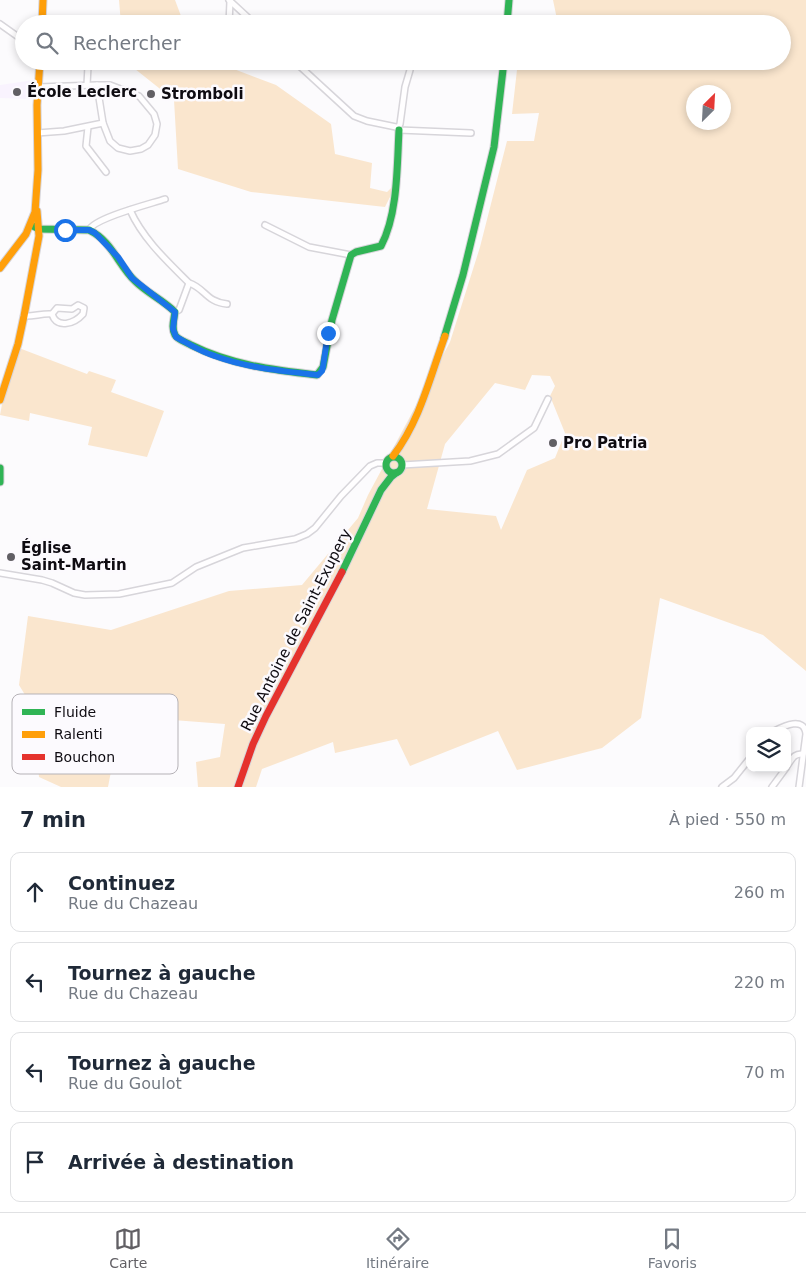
<!DOCTYPE html>
<html lang="fr">
<meta charset="utf-8">
<style>
:root{--surface:#fff;--page:#f6f6f7;--text:#1f2937;--muted:#747a83;--line:#e0e1e3;--accent:#615f64}
body{margin:0;font-family:"DejaVu Sans",sans-serif;background:var(--page);color:var(--text)}
.controls{position:absolute;right:15px;bottom:15px;display:grid;overflow:hidden;border-radius:10px;box-shadow:0 2px 8px #0003}
.controls button{width:45px;height:45px;display:grid;place-items:center;padding:0;border:0;border-bottom:1px solid var(--line);background:var(--surface);color:var(--text);font:25px sans-serif}
.compass{position:absolute;left:686px;top:85px;width:45px;height:45px;border-radius:50%;background:var(--surface);box-shadow:0 2px 8px #0003;rotate:24deg}
.stop{position:absolute;width:15px;height:15px;margin:-11px;border:4px solid #1a73e8;border-radius:50%;background:#fff}
.stop.end{background:#1a73e8;border-color:#fff;box-shadow:0 1px 5px #0008}
.list{margin:0;padding:0;list-style:none}
h2{display:flex;justify-content:space-between;align-items:center;height:65px;margin:0;padding:0 20px;font-size:21px}
h2 small{font-size:16px;font-weight:400;color:var(--muted)}
.list li{display:grid;grid-template-columns:32px 1fr auto;gap:15px;align-items:center;box-sizing:border-box;height:80px;margin:0 10px 10px;padding:0 10px;border:1px solid var(--line);border-radius:10px}
.list b{display:block;font-size:19px;white-space:nowrap}
.list p{margin:0;font-size:16px;white-space:nowrap;color:var(--muted)}
.list em{font-size:16px;font-style:normal;color:var(--muted)}
.icon{flex:none;width:28px;height:28px;fill:none;stroke:currentColor;stroke-width:2;stroke-linecap:round;stroke-linejoin:round}
.map{position:relative;flex:none;width:806px;height:787px;overflow:hidden}
.search{position:absolute;background:var(--surface);box-shadow:0 2px 8px #0003;left:15px;right:15px;top:15px;height:55px;display:flex;align-items:center;gap:12px;box-sizing:border-box;padding:0 18px;border-radius:28px;color:var(--muted);font-size:19px}
.sheet{height:425px;background:var(--surface)}
nav{display:flex;justify-content:space-around;align-items:center;box-sizing:border-box;height:70px;border-top:1px solid var(--line);background:var(--surface);font-size:14px;color:var(--muted)}
nav a{display:grid;justify-items:center;gap:2px}
nav .on{color:var(--accent)}
.map>svg:first-child{display:block}
.built{fill:#f9f3fe}
.green{fill:#fae6ce;fill-rule:evenodd}
.lines{fill:none;stroke-linecap:round;stroke-linejoin:round}
.stream{stroke:#c8afdd;stroke-width:1}
.street-casing{stroke:#d7d5da;stroke-width:8}
.fast-casing{stroke:#d7d5da;stroke-width:9}
.slow-casing{stroke:#d7d5da;stroke-width:9}
.jam-casing{stroke:#d7d5da;stroke-width:9}
.street{stroke:#fffeff;stroke-width:5}
.fast{stroke:#30b455;stroke-width:7}
.slow{stroke:#ff9f0a;stroke-width:7}
.jam{stroke:#e5322d;stroke-width:7}
.route{stroke:#1a73e8;stroke-width:6}
.poi-dot{fill:#615f64;stroke:#fcfafe;stroke-width:2}
.labels{text-anchor:middle;stroke-width:5;stroke-linejoin:round;paint-order:stroke}
.poi-label{font-size:15px;font-weight:bold;fill:#0e0b11;stroke:#fcfafe;text-anchor:start}
.street-label{font-size:15px;fill:#0e0b11;stroke:#fcfafe}
.key{fill:#fcfafe;stroke:#b5b2b7;stroke-width:1}
.key-label{font-size:14px;fill:#0e0b11}
</style>
<div class="map">
<svg width="806" height="787" viewBox="0 0 806 787">
<rect width="100%" height="100%" fill="#fcfbfd"/>
<polygon class="built" points="34,80 33,99 0,98 0,85"/>
<g class="green">
<polygon points="119,0 175,0 184,24 121,24"/>
<path d="M553 0H806V671L763 635 660 598 641 718 602 748 517 770 498 731 410 766 397 739 335 753 333 742 262 769 256 787H198L196 762 220 757 225 724 173 720 145 732 113 761 108 787H61L39 777 33 708 19 685 28 616 111 630 229 591 302 585 358 518 368 495 450 342 480 247 507 141H534L539 113 512 114 518 61H782V24H558ZM694 92H724V122H694ZM532 375 550 376 555 386 550 396 565 433 555 458 527 470 501 530 496 516 427 509 445 444 495 383 525 390Z"/>
<polygon points="125,61 219,61 226,66 276,85 331,124 335,154 372,163 370,188 387,192 398,181 385,207 251,192 178,169 174,100"/>
<polygon points="19,348 87,374 89,371 116,380 111,392 164,411 147,457 88,445 92,427 30,413 29,421 0,415 3,399"/>
</g>
<g class="lines">
<polyline class="stream" points="511,24 511,17"/>
<defs>
<g id="street">
<polyline points="229,0 255,24"/>
<polyline points="0,24 24,41"/>
<polyline points="229,24 230,1"/>
<polyline points="294,61 354,116 367,121 396,127 399,130 471,133"/>
<polyline points="87,85 88,66 91,61"/>
<polyline points="97,85 110,85 139,96 154,114 157,124 155,135 148,145 141,149 130,151 118,148 110,141 103,123"/>
<polyline points="88,127 86,146 106,172"/>
<polyline points="398,128 400,124 405,87 410,70"/>
<polyline points="37,133 64,131 103,123 97,85 38,87"/>
<path d="M130 210C143 239 167 261 189 283 205 288 206 302 227 304"/>
<polyline points="265,225 309,247 351,255"/>
<path d="M89 230C94 218 150 204 165 199"/>
<path d="M78 305 84 308 83 314C75 323 57 330 52 314L57 308 72 309Z"/>
<polyline points="175,312 179,310 189,283"/>
<path d="M24 316C33 317 42 313 52 314"/>
<polyline points="402,465 470,461 498,454 534,428 548,399"/>
<polyline points="0,573 42,580 52,583 74,593 85,595 119,594 172,583 196,567 243,548 295,539 307,534 315,528 341,496 370,466 377,463 385,463"/>
<path d="M774 731C784 726 804 716 806 734L799 787"/>
<path d="M787 766C792 759 794 753 803 754"/>
<polyline points="722,787 734,778 750,758"/>
<polyline points="772,787 786,768"/>
</g>
<g id="fast">
<polyline points="507,24 509,0"/>
<path d="M31 225 39 229 89 230C112 241 118 265 135 281 147 293 163 300 175 312 174 319 171 328 175 335 178 340 186 342 191 345 231 365 273 370 317 375L323 367 332 320 351 255 356 252 381 246C398 214 397 166 399 130"/>
<polyline points="444,338 463,275 494,147 504,61"/>
<circle cx="394" cy="465" r="8"/>
<polyline points="0,468 0,482"/>
<polyline points="342,572 381,490 391,477 396,473"/>
</g>
<g id="slow">
<polyline points="42,24 43,0"/>
<polyline points="0,268 26,234 35,212 38,170 37,105 40,61"/>
<polyline points="0,400 18,344 24,316 39,236 37,211"/>
<path d="M393 456C420 421 430 377 445 336"/>
</g>
<polyline id="jam" points="238,787 253,744 266,716 342,572"/>
</defs>
<use href="#street" class="street-casing"/>
<use href="#fast" class="fast-casing"/>
<use href="#slow" class="slow-casing"/>
<use href="#jam" class="jam-casing"/>
<use href="#street" class="street"/>
<use href="#fast" class="fast"/>
<use href="#slow" class="slow"/>
<use href="#jam" class="jam"/>
</g>
<g class="lines">
<path class="route" d="M65 230H89L95 233 118 257 132 278 175 312 173 329 176 337C189 344 201 352 215 356 247 368 283 371 318 375L322 371 323 367 328 333"/>
</g>
<g class="poi-dot">
<circle cx="17" cy="92" r="5"/>
<circle cx="151" cy="94" r="5"/>
<circle cx="553" cy="443" r="5"/>
<circle cx="11" cy="557" r="5"/>
</g>
<g class="labels">
<g class="poi-label">
<text x="27" y="97">École Leclerc</text>
<text x="161" y="99">Stromboli</text>
<text x="563" y="448">Pro Patria</text>
<text x="21" y="553">Église<tspan x="21" dy="17">Saint-Martin</tspan></text>
</g>
<g class="street-label">
<text transform="translate(296 630) rotate(-63)" y="5">Rue Antoine de Saint-Exupery</text>
</g>
</g>
<rect x="12" y="694" width="166" height="80" rx="8" class="key"/>
<rect x="22" y="709" width="23" height="6" fill="#30b455"/>
<rect x="22" y="731" width="23" height="7" fill="#ff9f0a"/>
<rect x="22" y="754" width="23" height="6" fill="#e5322d"/>
<g class="key-label">
<text x="54" y="717">Fluide</text>
<text x="54" y="739">Ralenti</text>
<text x="54" y="762">Bouchon</text>
</g>
</svg>
<div class="controls">
<button><svg class="icon" aria-label="layers" viewBox="0 0 24 24"><path d="M12 4l9 5-9 5-9-5zM3 14l9 5 9-5"/></svg></button>
</div>
<svg class="compass" viewBox="-18 -18 36 36"><path d="M0-13l5 13h-10z" fill="#e53935"/><path d="M0 13l5-13h-10z" fill="#747a83"/></svg>
<div class="stop" style="left:65px;top:230px"></div>
<div class="stop end" style="left:328px;top:333px"></div>
<div class="search"><svg class="icon" aria-label="search" viewBox="0 0 24 24"><circle cx="10" cy="10" r="6"/><path d="M15 15l6 6"/></svg>Rechercher</div>
</div>
<section class="sheet">
<h2>7 min<small>À pied · 550 m</small></h2>
<ul class="list">
<li><svg class="icon" aria-label="ahead" viewBox="0 0 24 24"><path d="M12 20V5M6 11l6-6 6 6"/></svg><div><b>Continuez</b><p>Rue du Chazeau</p></div><em>260 m</em></li>
<li><svg class="icon" aria-label="left" viewBox="0 0 24 24"><path d="M17 20v-9H6M10 6l-5 5 5 5"/></svg><div><b>Tournez à gauche</b><p>Rue du Chazeau</p></div><em>220 m</em></li>
<li><svg class="icon" aria-label="left" viewBox="0 0 24 24"><path d="M17 20v-9H6M10 6l-5 5 5 5"/></svg><div><b>Tournez à gauche</b><p>Rue du Goulot</p></div><em>70 m</em></li>
<li><svg class="icon" aria-label="arrive" viewBox="0 0 24 24"><path d="M6 21V4h12l-3 4 3 4H6"/></svg><div><b>Arrivée à destination</b></div></li>
</ul>
</section>
<nav>
<a class="on"><svg class="icon" aria-label="map" viewBox="0 0 24 24"><path d="M3 6l6-2 6 2 6-2v14l-6 2-6-2-6 2zM9 4v14M15 6v14"/></svg>Carte</a>
<a><svg class="icon" aria-label="directions" viewBox="0 0 24 24"><path d="M12 3l9 9-9 9-9-9zM9 14v-3h6M13 9l2 2-2 2"/></svg>Itinéraire</a>
<a><svg class="icon" aria-label="saved" viewBox="0 0 24 24"><path d="M7 4h10v16l-5-4-5 4z"/></svg>Favoris</a>
</nav>
